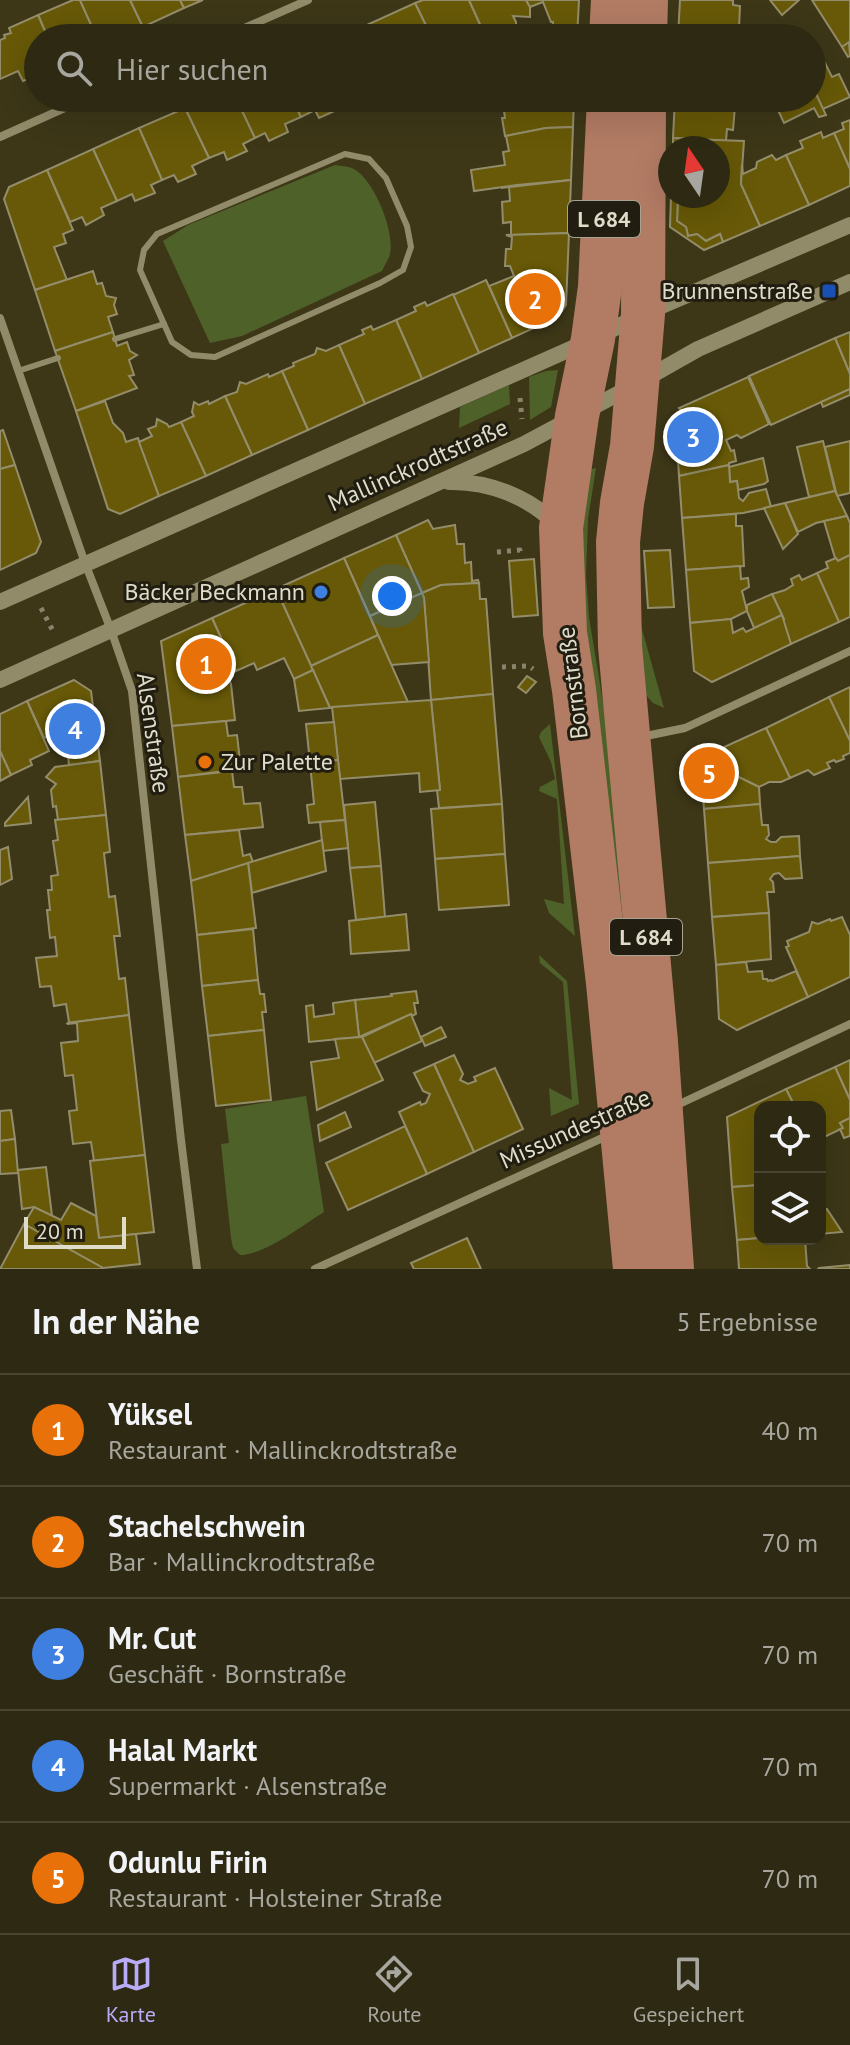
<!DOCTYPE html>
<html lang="de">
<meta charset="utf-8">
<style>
:root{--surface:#2e2912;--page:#3a3520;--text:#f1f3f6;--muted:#a7a69f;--line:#494532;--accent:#b8abf7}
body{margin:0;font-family:"PT Sans",sans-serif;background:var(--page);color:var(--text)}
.controls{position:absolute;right:24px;bottom:24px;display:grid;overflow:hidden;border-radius:16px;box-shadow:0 8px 32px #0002}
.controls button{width:72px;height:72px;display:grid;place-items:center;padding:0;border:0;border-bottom:2px solid var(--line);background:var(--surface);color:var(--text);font:40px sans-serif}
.compass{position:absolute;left:658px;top:136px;width:72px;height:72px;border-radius:50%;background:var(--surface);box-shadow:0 8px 32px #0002;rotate:347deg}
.scale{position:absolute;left:24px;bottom:20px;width:102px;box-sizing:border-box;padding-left:8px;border:4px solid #dfdcca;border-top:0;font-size:22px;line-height:28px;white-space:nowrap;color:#dfdcca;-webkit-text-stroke:6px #211e11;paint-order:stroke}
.you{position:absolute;left:392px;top:596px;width:28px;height:28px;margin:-20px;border:6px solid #fff;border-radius:50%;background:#1a73e8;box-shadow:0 0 0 12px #1a73e833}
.badge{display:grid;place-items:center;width:52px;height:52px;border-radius:50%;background:var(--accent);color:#fff;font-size:26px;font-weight:700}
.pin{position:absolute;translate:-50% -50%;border:4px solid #fff;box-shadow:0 2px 8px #0006}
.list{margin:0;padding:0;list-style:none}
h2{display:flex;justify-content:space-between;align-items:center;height:104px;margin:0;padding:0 32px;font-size:34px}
h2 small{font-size:26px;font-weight:400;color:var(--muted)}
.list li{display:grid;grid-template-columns:52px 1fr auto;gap:24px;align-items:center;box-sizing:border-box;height:112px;padding:0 32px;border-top:2px solid var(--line)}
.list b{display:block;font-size:30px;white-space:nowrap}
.list p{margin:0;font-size:26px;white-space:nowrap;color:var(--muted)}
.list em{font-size:26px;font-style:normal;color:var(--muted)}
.icon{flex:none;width:44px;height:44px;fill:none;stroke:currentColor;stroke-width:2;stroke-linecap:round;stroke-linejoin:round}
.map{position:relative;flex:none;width:850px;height:1269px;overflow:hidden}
.search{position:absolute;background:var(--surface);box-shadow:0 8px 32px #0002;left:24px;right:24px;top:24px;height:88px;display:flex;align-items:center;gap:20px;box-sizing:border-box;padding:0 28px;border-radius:44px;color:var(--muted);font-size:30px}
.sheet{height:664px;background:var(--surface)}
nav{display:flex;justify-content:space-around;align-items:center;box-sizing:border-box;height:112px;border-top:2px solid var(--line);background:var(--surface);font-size:22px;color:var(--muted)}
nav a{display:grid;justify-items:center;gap:4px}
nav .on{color:var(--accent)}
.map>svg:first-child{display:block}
.green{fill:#4e6129}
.building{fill:#675907;stroke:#948d6b;stroke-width:2}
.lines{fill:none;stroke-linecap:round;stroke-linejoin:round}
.path{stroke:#89856c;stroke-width:5;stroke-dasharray:4 6;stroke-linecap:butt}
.lane{stroke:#928b69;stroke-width:6}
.street{stroke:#928b69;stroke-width:8}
.secondary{stroke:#928b69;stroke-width:16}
.primary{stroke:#b27b64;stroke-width:44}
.transit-dot{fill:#1a4fb4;stroke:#211e11;stroke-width:3}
.shop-dot{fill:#3f7fe0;stroke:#211e11;stroke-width:3}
.food-dot{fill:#e8710a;stroke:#211e11;stroke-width:3}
.labels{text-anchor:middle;stroke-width:6;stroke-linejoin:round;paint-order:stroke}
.shield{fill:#211e11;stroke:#a6a392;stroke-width:2}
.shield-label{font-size:22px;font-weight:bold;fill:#dfdcca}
.poi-label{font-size:24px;fill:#dfdcca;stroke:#211e11;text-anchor:end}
.street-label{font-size:24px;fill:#dfdcca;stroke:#211e11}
</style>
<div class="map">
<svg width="850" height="1269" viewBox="0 0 850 1269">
<rect width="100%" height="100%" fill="#3d3718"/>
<g class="green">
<path d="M335 165C341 166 348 166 354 169 374 180 395 231 390 254 389 259 384 266 382 271L242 336 210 343 163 241 188 225Z"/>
<polygon points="558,370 551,407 530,420 529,377 546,371"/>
<polygon points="509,385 510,404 459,428 460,407"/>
<polygon points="596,468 588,519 586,574 589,617 612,758 640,1034 580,629 584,471"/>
<polygon points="640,622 664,708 653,703 643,692"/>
<polygon points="550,724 575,936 549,913 544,899 564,904 557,799 539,791 540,787 555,779 551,762 539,737 541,732"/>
<polygon points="539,955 567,981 579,1104 551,1116 549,1088 572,1100 563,982 540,963"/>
<path d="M306 1096 324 1212C303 1225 265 1255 240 1255L233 1248 231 1238 221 1144 229 1143 225 1109Z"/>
</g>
<g class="building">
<polygon points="73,0 80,0 97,38 48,38 38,15"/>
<polygon points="80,0 130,0 143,27 118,38 97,38"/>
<polygon points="130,0 180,0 184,8 143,27"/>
<polygon points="180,0 203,0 184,8"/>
<polygon points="423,0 469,0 484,33 473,38 432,38 415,3"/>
<polygon points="469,0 526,0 530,7 530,17 513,16 516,22 516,29 500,36 496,28 484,33"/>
<polygon points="526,0 579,0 577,38 552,38 553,22 551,22 543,2 530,7"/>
<polygon points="680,0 733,0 733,5 740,6 739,28 732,28 731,38 678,36"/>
<polygon points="770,0 799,0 782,15"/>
<polygon points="812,0 850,0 850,42 842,47"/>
<polygon points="415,3 432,38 375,38 369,24"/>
<polygon points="38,15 48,38 38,38 38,75 23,81 18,71 0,79 0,40 5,38 4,35 11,33 9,28"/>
<polygon points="369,24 375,38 339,38"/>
<polygon points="849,42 850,56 848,57 842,47"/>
<polygon points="823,59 832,77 839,74 850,97 823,109 815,92 812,93 812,64"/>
<polygon points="815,92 826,115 819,117 814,108 784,123 778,110 803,98 812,98 812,93"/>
<polygon points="207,98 236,98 255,138 243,144 247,151 227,160 224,152 209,158 185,108"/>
<polygon points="236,98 292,98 301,117 285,124 288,132 269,141 265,133 255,138"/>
<polygon points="292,98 342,98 335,101 339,109 319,118 315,110 301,117"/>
<polygon points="508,98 574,98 573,127 546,128 505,136 502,118 505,118 504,111 500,106"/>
<polygon points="675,98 728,98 728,106 735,106 733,130 727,129 726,141 673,138"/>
<rect x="744" y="98" width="12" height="9"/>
<polygon points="777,98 803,98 781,109"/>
<polygon points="185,108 209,158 192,166 196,174 178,182 174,175 162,180 139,128"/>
<polygon points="850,120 850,169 834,133 844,129 842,123"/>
<polygon points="573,127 571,180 517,185 474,191 471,170 505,165 503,152 509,151 506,136 546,128"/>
<polygon points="139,128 162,180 151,185 155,193 135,201 132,194 117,201 93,149"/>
<polygon points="821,132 823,138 834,133 850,169 850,186 809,205 786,155 803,148 800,141"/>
<polygon points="673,138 690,139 690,148 673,148"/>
<polygon points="690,139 744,141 741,184 760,226 723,242 720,234 706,241 697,234 688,236 686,227 677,221 678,196 718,196 718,148 690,148"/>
<polygon points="93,149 117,201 101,208 104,215 86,225 82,217 70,222 47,170"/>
<polygon points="772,155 776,160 786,155 809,205 760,226 741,184 742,164 743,174 756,168 757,162"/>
<polygon points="47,170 73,230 63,234 66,243 54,247 67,280 35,290 4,199 9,187"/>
<polygon points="571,180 569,233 511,235 511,222 503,223 502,202 510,201 509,187 501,188"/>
<polygon points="671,196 678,196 677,221 686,227 688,236 697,234 706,241 720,234 723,242 704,250 670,227"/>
<polygon points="569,233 566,305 558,317 512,338 489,286 514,276 510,266 505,266 506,249 511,249 512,237 506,235"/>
<polygon points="93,271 97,284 102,283 106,296 116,298 114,305 117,314 108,317 113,332 55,351 35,290"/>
<polygon points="486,280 512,338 479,353 453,295"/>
<polygon points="453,294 479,353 422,379 396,320 416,311 414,307 425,302 427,306"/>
<polygon points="396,320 422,379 365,404 339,345 364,334 362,330 371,326 373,330"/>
<polygon points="113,332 117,346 127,342 130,351 137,355 129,360 134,375 129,376 137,388 76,411 55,351"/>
<polygon points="850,332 850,374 835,338"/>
<polygon points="835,338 850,374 850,389 771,425 749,376"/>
<polygon points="339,345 365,404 308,430 282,371 294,366 293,363 315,354 317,348 326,351"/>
<polygon points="282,371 308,430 252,455 225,396 237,392 240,382 246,384 268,374 269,377"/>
<polygon points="748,377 769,424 741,438 737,435 726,440 731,451 734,450 736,461 729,463 729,465 679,476 675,415 681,410 679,408"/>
<polygon points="850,389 850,395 823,407 821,402"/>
<polygon points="225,396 252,455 206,476 181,422 194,416 192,412 194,402 199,405 208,401 209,404"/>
<polygon points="105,401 113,423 123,433 126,442 138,438 159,496 120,514 108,509 76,411"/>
<polygon points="157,419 167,424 169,427 181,422 206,476 159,496 139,442 152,436 148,429 156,426"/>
<polygon points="3,430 15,465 0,469 0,431"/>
<polygon points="823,441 835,491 809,497 797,447"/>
<polygon points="850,441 850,493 837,496 825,447"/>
<polygon points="763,458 768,481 764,484 738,490 737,481 730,482 729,467"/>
<polygon points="15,465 41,542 36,553 0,570 0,469"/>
<polygon points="729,465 730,482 737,481 739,498 743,501 749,493 766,489 771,507 743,513 682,518 679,476"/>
<polygon points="835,491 847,516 816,523 798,532 785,503"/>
<polygon points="785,503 798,534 783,549 764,508"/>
<polygon points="736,514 736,526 742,526 744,566 686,570 682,518"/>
<polygon points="847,516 850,523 850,555 838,561 835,558 824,521"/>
<polygon points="428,520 433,529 455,525 457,544 464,544 465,563 471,562 472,581 478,580 479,583 441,585 422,593 396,535"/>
<polygon points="396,535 422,593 370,616 344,558"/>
<polygon points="670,550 674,607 648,608 644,551"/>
<polygon points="850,555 850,617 839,622 817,573 828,568 826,562 836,558 838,561"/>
<polygon points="344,558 378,635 311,666 276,589"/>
<polygon points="534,559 538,615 513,617 509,561"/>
<polygon points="740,566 741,579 748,578 749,587 742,591 747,611 731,619 690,623 686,570"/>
<polygon points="817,573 839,622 791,644 782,620 784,619 772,594 785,590 793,585 791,579 799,575 802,580"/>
<polygon points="479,583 480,599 486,599 493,694 431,700 424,598 422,593 441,585"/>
<polygon points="276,589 313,670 294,679 284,658 257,670 254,663 236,671 212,618"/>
<polygon points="422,593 424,598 429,662 391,665 370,616"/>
<polygon points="772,594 782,615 754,628 747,611 747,605"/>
<polygon points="782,615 791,644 712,682 694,671 690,623 731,619 733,633 743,628 746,632"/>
<polygon points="212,618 236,671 227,675 231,684 235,720 172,726 161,641"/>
<polygon points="378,635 408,702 330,708 311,666"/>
<polygon points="313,670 330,708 299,711 294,679"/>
<polygon points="527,676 536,682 526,693 518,687"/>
<polygon points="74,680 91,691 100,761 69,765 65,730 44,738 27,701"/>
<polygon points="850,687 850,741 829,697"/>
<polygon points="493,694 502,804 439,808 437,790 440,790 431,700"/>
<polygon points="829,697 850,741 850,753 843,756 844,759 836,762 834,760 827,763 830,768 814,775 808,770 790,778 766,728"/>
<polygon points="431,700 440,790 420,792 419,773 340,779 332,707"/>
<polygon points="27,701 49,751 30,760 32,765 11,775 0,751 0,714"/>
<polygon points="226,721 228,736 237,735 241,769 178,777 172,726"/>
<polygon points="334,722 338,760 310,763 306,724"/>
<polygon points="766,728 790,778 781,782 769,782 759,787 700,758"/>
<polygon points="0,751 11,775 0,781"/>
<polygon points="700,758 759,787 760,804 704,809"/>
<polygon points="338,760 345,820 309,823 307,805 314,804 310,763"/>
<polygon points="100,761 106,815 58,820 56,806 53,807 51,790 56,784 46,777 55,767"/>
<polygon points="232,771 234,787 242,787 244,804 260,803 263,827 185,835 178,777"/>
<polygon points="28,797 31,823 5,826 5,823"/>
<polygon points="375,802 381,866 350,868 344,805"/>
<polygon points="502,804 505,854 435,859 431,809"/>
<polygon points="760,804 762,825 768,825 769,835 766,839 771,842 776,842 781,837 799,836 800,856 708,863 704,809"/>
<polygon points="106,815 110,852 104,853 109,897 115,896 120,936 114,936 119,979 125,978 129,1015 68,1023 69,1022 66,1004 54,1006 51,986 40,987 36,958 57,956 55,937 50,938 47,910 50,910 48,890 52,890 51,876 58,875 53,841 58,840 55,820"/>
<polygon points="345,820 348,848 323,851 320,822"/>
<polygon points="239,830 243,856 250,854 253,862 191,881 185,835"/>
<polygon points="322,840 326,871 252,893 248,863"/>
<polygon points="8,847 12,879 0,885 0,850"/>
<polygon points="505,854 509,905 439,910 435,859"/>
<polygon points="800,856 802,878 785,879 779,873 774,874 770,879 773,882 774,892 767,892 769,913 712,917 708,863"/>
<polygon points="248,863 256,928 197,935 191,881"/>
<polygon points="381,866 385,917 356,920 350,868"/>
<polygon points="769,913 771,959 716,965 712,917"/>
<polygon points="406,914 409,950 351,954 349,921"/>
<polygon points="842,917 850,935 850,977 808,997 786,947 789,946 787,941 809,932 812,922 818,924 830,919 831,921"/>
<polygon points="253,929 258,980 202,986 197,935"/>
<polygon points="746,962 748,972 762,971 763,979 767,979 768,981 771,980 772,981 796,971 808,997 737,1030 719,1019 716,965"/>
<polygon points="258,980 260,994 264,994 266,1012 262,1012 264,1030 208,1036 202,986"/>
<polygon points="416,991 418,1003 414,1003 416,1014 412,1016 411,1014 359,1037 355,1000 392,996 391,994"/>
<polygon points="355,1000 359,1037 309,1042 306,1006 313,1005 314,1017 334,1014 333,1003"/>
<polygon points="411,1014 422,1041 374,1063 362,1037"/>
<polygon points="129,1015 145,1155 94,1161 91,1142 73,1144 69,1111 77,1110 73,1075 65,1076 61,1043 78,1041 77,1023 68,1024 68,1023"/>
<polygon points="441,1027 446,1037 425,1046 421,1037"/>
<polygon points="264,1030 271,1100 216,1106 208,1036"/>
<polygon points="362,1037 383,1080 317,1110 311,1062 339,1058 335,1039"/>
<polygon points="454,1055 463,1074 460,1080 468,1084 476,1081 474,1077 495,1068 523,1129 474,1152 434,1064"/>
<polygon points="850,1060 850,1100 835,1067"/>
<polygon points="434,1064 474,1152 427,1174 399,1112 420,1102 421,1105 426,1103 430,1094 423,1091 414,1073"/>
<polygon points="835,1067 850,1100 850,1118 840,1123 843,1128 820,1139 820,1107 795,1107 786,1089"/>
<polygon points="786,1089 795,1107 760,1107 760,1185 732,1187 727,1117"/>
<polygon points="11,1110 15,1139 0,1141 0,1111"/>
<polygon points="345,1112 351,1127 320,1141 318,1125"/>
<polygon points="850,1118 850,1136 844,1138 840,1129 843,1128 840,1123"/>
<polygon points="405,1126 427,1174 348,1210 326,1163"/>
<polygon points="15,1139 18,1173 0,1174 0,1141"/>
<polygon points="145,1155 154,1232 99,1238 90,1161"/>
<polygon points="46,1167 52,1216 34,1207 22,1209 18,1170"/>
<polygon points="760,1185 760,1238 737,1240 732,1187"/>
<polygon points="71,1203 96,1216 99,1238 136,1234 140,1264 103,1268 24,1224 34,1207 61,1220"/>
<polygon points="827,1209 842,1232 820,1234 820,1212"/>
<polygon points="24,1224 103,1268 102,1269 0,1269"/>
<polygon points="467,1238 481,1269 414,1269 411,1263"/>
<polygon points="760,1238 805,1239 807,1266 810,1269 739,1269 737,1240"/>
<polygon points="850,1265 850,1269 818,1269 819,1268"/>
</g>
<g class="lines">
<g class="path">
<polyline points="520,398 522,419"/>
<polyline points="497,552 520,550 520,554"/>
<polyline points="41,608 53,631"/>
<polyline points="502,667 529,666 533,669"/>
</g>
<g class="lane">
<polygon points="345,154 369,159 386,178 407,226 411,247 403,270 380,283 215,357 191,355 172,342 140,270 144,250 157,234"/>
<polyline points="115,339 164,324"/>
<polyline points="18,371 58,358"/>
</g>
<g class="street">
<polyline points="222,38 308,0"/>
<polyline points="0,137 87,98"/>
<polyline points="0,318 85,563 111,630 132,691 181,1140 197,1269"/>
<polyline points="641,737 685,728 850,651"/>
<polyline points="673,1107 850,1024"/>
<polyline points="315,1269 609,1135"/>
</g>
<g class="secondary">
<path d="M449 482C489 481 529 497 557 525"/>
<polyline points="0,602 593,339 643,314 850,225"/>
<polyline points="0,680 524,444 638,383 698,349 850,282"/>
</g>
<g class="primary">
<polyline points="611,38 613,0"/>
<polyline points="645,38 646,0"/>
<polyline points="609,98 600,287 593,339 577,416 561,528 565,633 574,690 608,983 635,1269"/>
<polyline points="644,98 643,314 632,446 622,503 618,542 620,646 656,1042 672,1269"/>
</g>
</g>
<rect class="transit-dot" x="821" y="283" width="16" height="16" rx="4"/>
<circle class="shop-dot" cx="321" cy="592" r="8"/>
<circle class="food-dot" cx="205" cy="762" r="8"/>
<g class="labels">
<g class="shield">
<rect x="568" y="201" width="72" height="36" rx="6"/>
<rect x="610" y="919" width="72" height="36" rx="6"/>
</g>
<g class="shield-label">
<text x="604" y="227">L 684</text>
<text x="646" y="945">L 684</text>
</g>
<g class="poi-label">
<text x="813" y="299">Brunnenstraße</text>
<text x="305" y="600">Bäcker Beckmann</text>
<text x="221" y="770" text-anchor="start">Zur Palette</text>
</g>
<g class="street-label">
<text transform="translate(418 465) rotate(-24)" y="8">Mallinckrodtstraße</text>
<text transform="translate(573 683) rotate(-97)" y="8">Bornstraße</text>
<text transform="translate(153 733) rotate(82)" y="8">Alsenstraße</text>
<text transform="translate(575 1129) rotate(-24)" y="8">Missundestraße</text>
</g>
</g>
</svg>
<div class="controls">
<button><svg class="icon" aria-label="locate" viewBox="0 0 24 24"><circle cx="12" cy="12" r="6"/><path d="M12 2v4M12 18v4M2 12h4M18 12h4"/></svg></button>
<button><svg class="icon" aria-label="layers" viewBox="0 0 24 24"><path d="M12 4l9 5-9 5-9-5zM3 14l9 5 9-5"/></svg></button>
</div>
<svg class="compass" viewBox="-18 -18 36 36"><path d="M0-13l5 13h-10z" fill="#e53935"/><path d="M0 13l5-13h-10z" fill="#a7a69f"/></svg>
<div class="scale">20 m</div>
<div class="you"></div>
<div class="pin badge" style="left:206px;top:664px;background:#e8710a">1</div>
<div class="pin badge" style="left:535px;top:299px;background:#e8710a">2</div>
<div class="pin badge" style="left:693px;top:437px;background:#3f7fe0">3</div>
<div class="pin badge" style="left:75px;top:729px;background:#3f7fe0">4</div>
<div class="pin badge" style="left:709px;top:773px;background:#e8710a">5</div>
<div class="search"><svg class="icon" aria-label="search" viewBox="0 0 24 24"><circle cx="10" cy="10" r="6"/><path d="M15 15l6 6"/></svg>Hier suchen</div>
</div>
<section class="sheet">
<h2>In der Nähe<small>5 Ergebnisse</small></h2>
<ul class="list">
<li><span class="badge" style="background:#e8710a">1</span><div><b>Yüksel</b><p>Restaurant · Mallinckrodtstraße</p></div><em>40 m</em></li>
<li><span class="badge" style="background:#e8710a">2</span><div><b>Stachelschwein</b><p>Bar · Mallinckrodtstraße</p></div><em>70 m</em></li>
<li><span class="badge" style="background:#3f7fe0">3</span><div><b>Mr. Cut</b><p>Geschäft · Bornstraße</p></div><em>70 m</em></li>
<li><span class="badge" style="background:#3f7fe0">4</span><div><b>Halal Markt</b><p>Supermarkt · Alsenstraße</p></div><em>70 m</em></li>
<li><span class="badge" style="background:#e8710a">5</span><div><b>Odunlu Firin</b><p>Restaurant · Holsteiner Straße</p></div><em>70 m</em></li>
</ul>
</section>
<nav>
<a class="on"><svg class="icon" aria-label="map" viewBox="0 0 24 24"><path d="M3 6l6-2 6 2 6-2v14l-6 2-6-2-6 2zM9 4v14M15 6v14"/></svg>Karte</a>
<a><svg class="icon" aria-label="directions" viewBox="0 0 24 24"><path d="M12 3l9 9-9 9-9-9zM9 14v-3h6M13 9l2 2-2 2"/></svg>Route</a>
<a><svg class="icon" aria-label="saved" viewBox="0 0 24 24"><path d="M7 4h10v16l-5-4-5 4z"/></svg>Gespeichert</a>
</nav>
